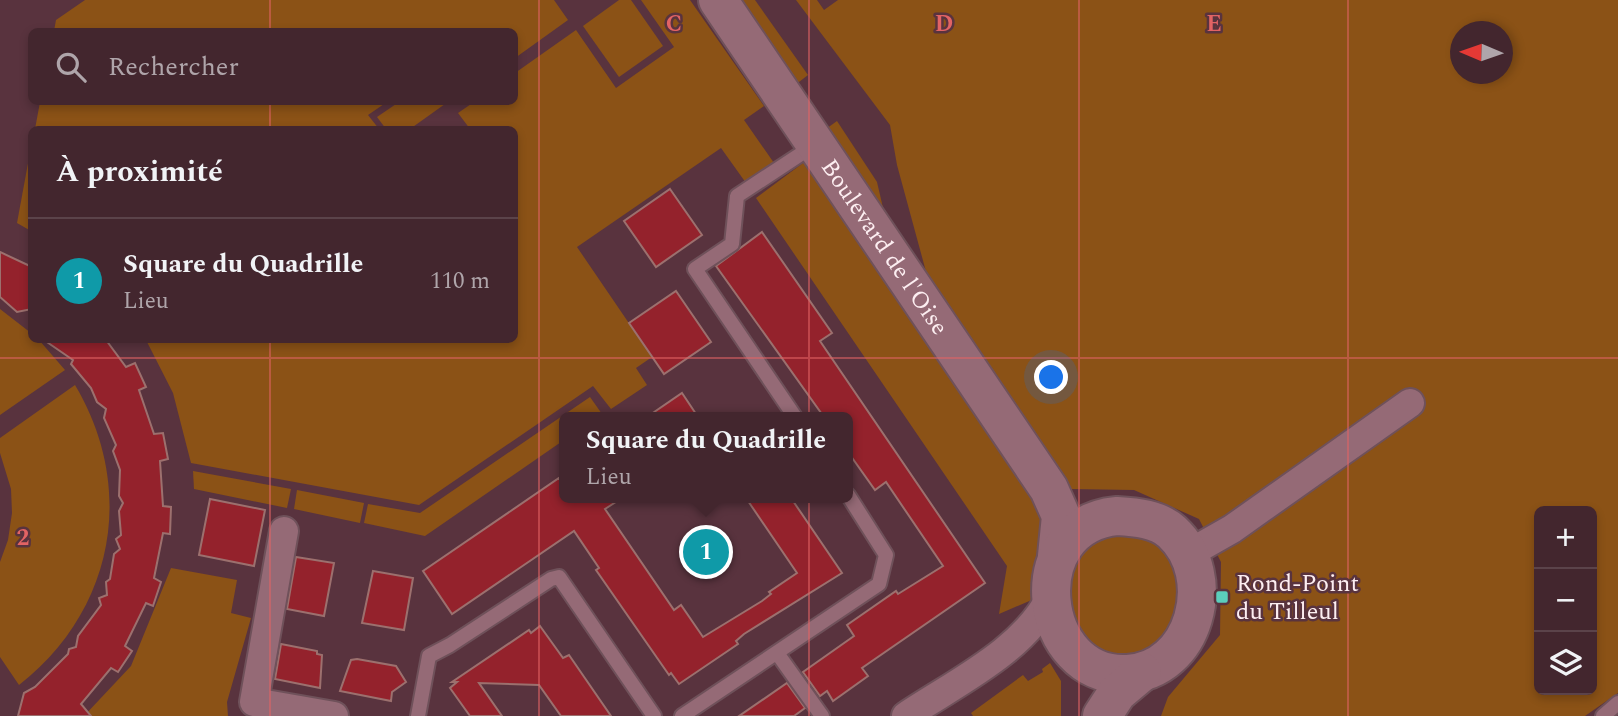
<!DOCTYPE html>
<html lang="fr">
<meta charset="utf-8">
<style>
:root{--surface:#43262e;--page:#4d323a;--text:#f1f3f6;--muted:#afa5aa;--line:#5b434a;--accent:#e797bd}
body{margin:0;font-family:Spectral,serif;background:var(--page);color:var(--text)}
.controls{position:absolute;right:21px;bottom:21px;display:grid;overflow:hidden;border-radius:10px;box-shadow:0 4px 10px #0003}
.controls button{width:63px;height:63px;display:grid;place-items:center;padding:0;border:0;border-bottom:2px solid var(--line);background:var(--surface);color:var(--text);font:35px sans-serif}
.compass{position:absolute;left:1450px;top:21px;width:63px;height:63px;border-radius:50%;background:var(--surface);box-shadow:0 4px 10px #0003;rotate:272deg}
.you{position:absolute;left:1052px;top:378px;width:24px;height:24px;margin:-18px;border:5px solid #fff;border-radius:50%;background:#1a73e8;box-shadow:0 0 0 10px #1a73e833}
.badge{display:grid;place-items:center;width:46px;height:46px;border-radius:50%;background:var(--accent);color:#fff;font-size:23px;font-weight:700}
.pin{position:absolute;translate:-50% -50%;border:4px solid #fff;box-shadow:0 2px 7px #0006}
.popup{position:absolute;left:559px;top:412px;width:294px;height:91px;box-sizing:border-box;display:grid;place-content:center;border-radius:10px;background:var(--surface);filter:drop-shadow(0 2px 5px #0005);font-size:23px;white-space:nowrap;color:var(--muted)}
.popup b{font-size:26px;color:var(--text)}
.popup::after{content:'';position:absolute;left:50%;top:100%;margin-left:-14px;border:14px solid transparent;border-top-color:var(--surface)}
.list{margin:0;padding:0;list-style:none}
h2{display:flex;justify-content:space-between;align-items:center;height:91px;margin:0;padding:0 28px;font-size:30px}
h2 small{font-size:23px;font-weight:400;color:var(--muted)}
.list li{display:grid;grid-template-columns:46px 1fr auto;gap:21px;align-items:center;box-sizing:border-box;height:126px;padding:0 28px;border-top:2px solid var(--line)}
.list b{display:block;font-size:26px;white-space:nowrap}
.list p{margin:0;font-size:23px;white-space:nowrap;color:var(--muted)}
.list em{font-size:23px;font-style:normal;color:var(--muted)}
.icon{flex:none;width:38px;height:38px;fill:none;stroke:currentColor;stroke-width:2;stroke-linecap:round;stroke-linejoin:round}
.map{position:relative;flex:none;width:1618px;height:716px;overflow:hidden}
.search{position:absolute;background:var(--surface);box-shadow:0 4px 10px #0003;left:28px;top:28px;width:490px;height:77px;display:flex;align-items:center;gap:18px;box-sizing:border-box;padding:0 24px;border-radius:10px;color:var(--muted);font-size:26px}
.panel{position:absolute;background:var(--surface);box-shadow:0 4px 10px #0003;left:28px;top:126px;width:490px;height:217px;border-radius:10px}
.map>svg:first-child{display:block}
.green{fill:#8b5216;fill-rule:evenodd}
.building{fill:#94222c;stroke:#9c706e;stroke-width:2}
.lines{fill:none;stroke-linecap:round;stroke-linejoin:round}
.lane-casing{stroke:#6f515a;stroke-width:18}
.street-casing{stroke:#6f515a;stroke-width:32}
.secondary-casing{stroke:#6f515a;stroke-width:42}
.lane{stroke:#956a76;stroke-width:14}
.street{stroke:#956a76;stroke-width:28}
.secondary{stroke:#956a76;stroke-width:38}
.grid{fill:none;stroke:#e26364;stroke-width:2;stroke-opacity:0.55}
.poi-dot{fill:#5bcebc;stroke:#59333e;stroke-width:2.5}
.labels{text-anchor:middle;stroke-width:5;stroke-linejoin:round;paint-order:stroke}
.street-label{font-size:24px;fill:#fdeef1;stroke:#59333e}
.poi-label{font-size:24px;fill:#fdeef1;stroke:#59333e;text-anchor:start}
.grid-label{font-size:23px;text-anchor:middle;font-weight:bold;fill:#e26364;stroke:#59333e;stroke-width:5;stroke-linejoin:round;paint-order:stroke}
</style>
<div class="map">
<svg width="1618" height="716" viewBox="0 0 1618 716">
<rect width="100%" height="100%" fill="#59333e"/>
<g class="green">
<polygon points="85,0 554,0 568,20 515,58 514,32 54,31 56,20"/>
<polygon points="619,0 631,0 663,46 619,77 583,26"/>
<polygon points="641,0 690,0 764,106 744,120 774,163 746,183 721,148 577,247 652,357 636,368 647,385 611,409 593,386 419,505 191,463 173,393 146,340 514,340 514,130 470,129 458,113 474,102 514,102 515,73 576,30 616,88 674,47"/>
<polygon points="729,0 755,0 808,75 790,89"/>
<path d="M796 0H817L824 10 838 0H1618V693L1585 716H1161L1168 697 1220 635 1221 562 1199 519 1134 490 1071 489 1048 466 928 279 897 165 890 125ZM1460 32H1502V74H1460ZM1539 511H1592V690H1539Z"/>
<polygon points="40,102 387,102 368,115 379,129 35,129"/>
<polygon points="399,102 443,102 445,104 410,129 386,129 377,117"/>
<polygon points="837,121 877,182 884,212 819,134"/>
<polygon points="31,147 31,231 17,223"/>
<polygon points="807,160 1043,508 1034,599 999,614 1007,566 756,198"/>
<polygon points="0,309 31,333 32,340 39,340 65,370 0,415"/>
<path d="M75 385C137 489 114 611 19 685L0 657V562L8 540 12 513 11 489 0 453V438Z"/>
<polygon points="590,397 602,414 598,417 564,417 564,440 425,536 364,523 368,504 420,513"/>
<polygon points="193,471 291,489 287,508 194,489"/>
<polygon points="297,490 364,503 360,523 294,509"/>
<path d="M1129 528 1164 544C1187 599 1184 603 1153 653L1101 656 1084 640 1066 595 1077 550Z"/>
<polygon points="171,568 237,580 231,613 251,618 227,702 228,716 84,716 131,666"/>
<polygon points="1050,663 1061,681 1061,716 973,716 971,713 1023,675 1028,681 1043,672 1042,669"/>
</g>
<g class="building">
<polygon points="670,189 702,235 656,267 624,221"/>
<polygon points="762,232 832,333 820,341 985,583 862,668 868,676 833,701 827,691 820,696 803,672 854,636 847,625 896,591 898,594 943,566 886,482 875,490 848,452 848,417 824,417 716,266"/>
<polygon points="0,252 32,267 32,309 17,312 0,297"/>
<polygon points="676,291 711,342 664,374 629,323"/>
<polygon points="44,340 106,340 126,367 135,363 146,387 139,390 154,434 163,433 168,459 160,461 163,506 171,507 170,534 163,533 154,578 161,582 153,606 146,603 125,646 132,651 118,672 111,668 81,704 91,716 18,716 24,693 35,687 68,654 69,649 76,647 78,636 101,605 99,598 107,595 106,582 110,579 114,554 120,549 116,539 121,535 119,511 123,503 119,496 120,470 113,451 116,445 104,418 106,409 97,402 91,388 71,364 73,360"/>
<polygon points="682,393 698,417 647,417"/>
<polygon points="559,478 564,486 564,498 622,498 605,509 674,610 681,605 703,637 762,601 771,594 769,592 797,573 746,498 791,498 842,573 744,634 736,641 738,644 679,684 671,673 669,675 596,570 599,568 574,531 452,614 423,571"/>
<polygon points="210,499 265,510 254,566 199,555"/>
<polygon points="296,557 334,563 324,616 287,609"/>
<polygon points="373,571 413,578 404,630 362,623"/>
<polygon points="540,626 563,658 569,655 611,716 561,716 539,685 479,683 502,716 470,716 450,688 457,682 452,682 529,630 531,633"/>
<polygon points="281,644 317,651 317,654 322,655 320,688 275,679"/>
<polygon points="357,659 396,666 406,682 392,692 391,701 340,691 351,660"/>
<polygon points="787,683 805,708 794,716 739,716"/>
</g>
<g class="lines">
<defs>
<g id="lane">
<polyline points="795,417 695,269 732,244 737,196 813,146"/>
<polyline points="777,653 822,716"/>
<polyline points="418,716 429,656 450,645 551,579 559,577 654,716"/>
<polyline points="682,716 879,584 886,555 848,495"/>
<polyline points="1603,716 1618,703"/>
</g>
<g id="street">
<polyline points="284,531 254,702 334,716"/>
<polyline points="1188,554 1232,529 1410,403"/>
<path d="M906 716C955 683 1024 651 1051 596"/>
</g>
<g id="secondary">
<path id="s1" d="M718 0 1049 489 1061 516 1057 556"/>
<path d="M1117 516C1136 517 1158 519 1172 532 1220 576 1195 671 1127 674 1037 679 1019 525 1117 516Z"/>
<polyline points="1102,716 1117,693 1142,672"/>
</g>
</defs>
<use href="#lane" class="lane-casing"/>
<use href="#street" class="street-casing"/>
<use href="#secondary" class="secondary-casing"/>
<use href="#lane" class="lane"/>
<use href="#street" class="street"/>
<use href="#secondary" class="secondary"/>
</g>
<path class="grid" d="M270 0V32M539 0V716M809 0V716M1079 0V716M1348 0V716M270 102V130M270 340V716M0 358H1618"/>
<rect class="poi-dot" x="1215" y="590" width="14" height="14" rx="3.5"/>
<g class="labels">
<g class="street-label">
<text dy="8" stroke="none"><textPath href="#s1" startOffset="298">Boulevard de l'Oise</textPath></text>
</g>
<g class="poi-label">
<text x="1236" y="591">Rond-Point<tspan x="1236" dy="28">du Tilleul</tspan></text>
</g>
</g>
<g class="grid-label">
<text x="674" y="31">C</text>
<text x="944" y="31">D</text>
<text x="1214" y="31">E</text>
<text x="23" y="545">2</text>
</g>
</svg>
<div class="controls">
<button>+</button>
<button>−</button>
<button><svg class="icon" aria-label="layers" viewBox="0 0 24 24"><path d="M12 4l9 5-9 5-9-5zM3 14l9 5 9-5"/></svg></button>
</div>
<svg class="compass" viewBox="-18 -18 36 36"><path d="M0-13l5 13h-10z" fill="#e53935"/><path d="M0 13l5-13h-10z" fill="#afa5aa"/></svg>
<div class="you"></div>
<div class="pin badge" style="left:706px;top:552px;background:#0f9aa8">1</div>
<div class="popup"><b>Square du Quadrille</b>Lieu</div>
<div class="search"><svg class="icon" aria-label="search" viewBox="0 0 24 24"><circle cx="10" cy="10" r="6"/><path d="M15 15l6 6"/></svg>Rechercher</div>
<section class="panel">
<h2>À proximité<small></small></h2>
<ul class="list">
<li><span class="badge" style="background:#0f9aa8">1</span><div><b>Square du Quadrille</b><p>Lieu</p></div><em>110 m</em></li>
</ul>
</section>
</div>
